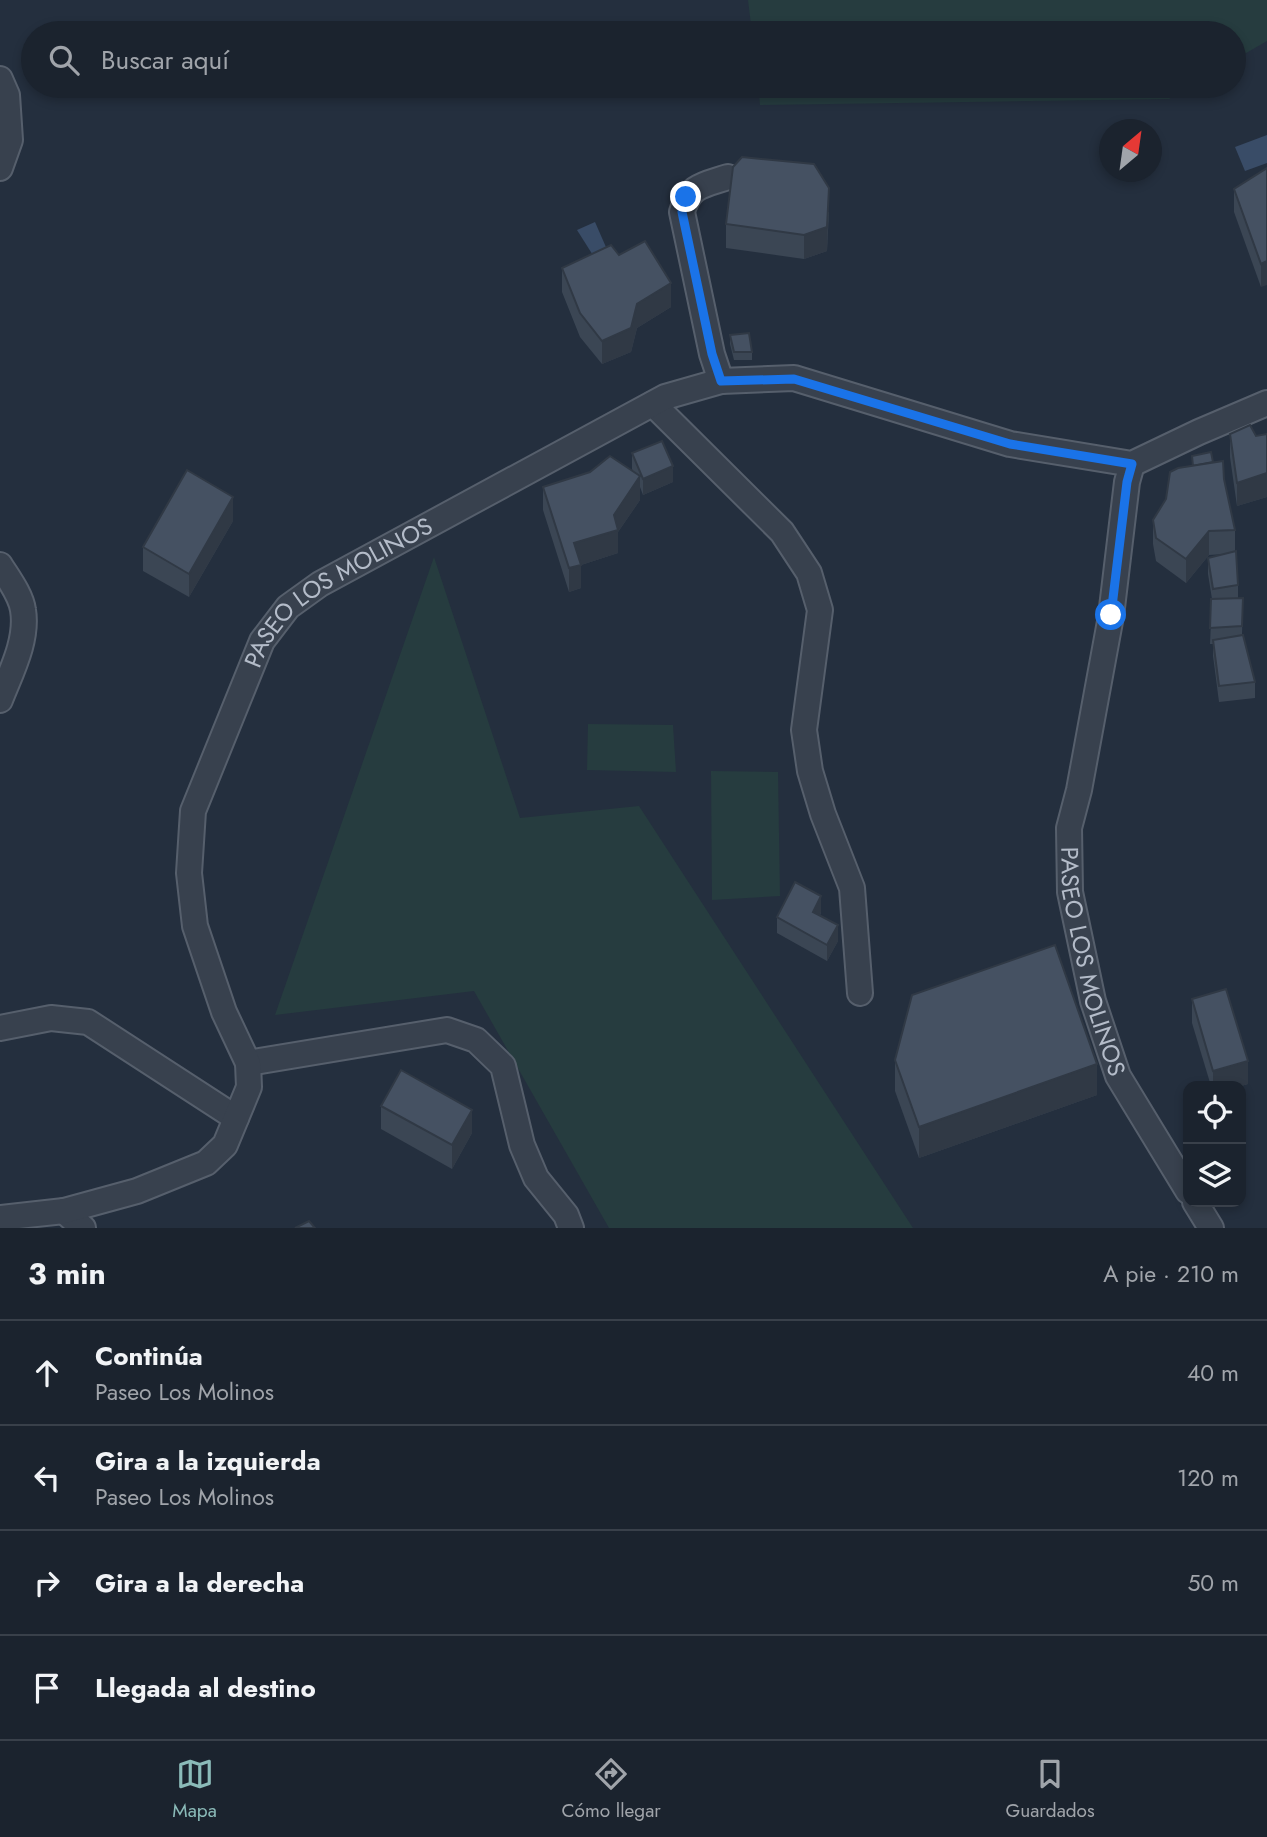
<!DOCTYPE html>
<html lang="es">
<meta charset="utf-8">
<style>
:root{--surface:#1b232e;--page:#242b36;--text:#f1f3f6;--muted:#a0a4aa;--line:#39404a;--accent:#8bbbb9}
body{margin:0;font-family:Jost,sans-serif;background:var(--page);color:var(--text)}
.controls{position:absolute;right:21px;bottom:21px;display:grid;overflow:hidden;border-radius:14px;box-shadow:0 4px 10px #0003}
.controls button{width:63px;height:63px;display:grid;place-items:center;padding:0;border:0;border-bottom:2px solid var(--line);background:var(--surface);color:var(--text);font:35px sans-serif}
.compass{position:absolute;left:1099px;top:119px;width:63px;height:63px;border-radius:50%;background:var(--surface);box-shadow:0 4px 10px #0003;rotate:29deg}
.stop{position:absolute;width:21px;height:21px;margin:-16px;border:5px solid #1a73e8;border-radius:50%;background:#fff}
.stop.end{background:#1a73e8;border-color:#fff;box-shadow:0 2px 7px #0008}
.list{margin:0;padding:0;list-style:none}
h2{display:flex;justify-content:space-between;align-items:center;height:91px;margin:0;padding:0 28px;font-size:30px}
h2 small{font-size:23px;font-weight:400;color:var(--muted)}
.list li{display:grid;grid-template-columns:46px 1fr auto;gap:21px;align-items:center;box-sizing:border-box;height:105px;padding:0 28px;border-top:2px solid var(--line)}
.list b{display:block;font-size:26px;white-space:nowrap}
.list p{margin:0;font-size:23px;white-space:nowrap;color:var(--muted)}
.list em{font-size:23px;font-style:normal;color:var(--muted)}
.icon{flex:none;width:38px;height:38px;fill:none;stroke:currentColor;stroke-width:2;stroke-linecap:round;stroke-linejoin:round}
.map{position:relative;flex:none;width:1267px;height:1228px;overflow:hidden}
.search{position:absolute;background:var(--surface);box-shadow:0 4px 10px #0003;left:21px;right:21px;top:21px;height:77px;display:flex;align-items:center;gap:18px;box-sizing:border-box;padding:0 24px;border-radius:38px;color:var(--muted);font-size:26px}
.sheet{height:511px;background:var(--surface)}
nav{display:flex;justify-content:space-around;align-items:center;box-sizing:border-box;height:98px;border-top:2px solid var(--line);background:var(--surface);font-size:19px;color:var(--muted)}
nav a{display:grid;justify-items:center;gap:4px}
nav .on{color:var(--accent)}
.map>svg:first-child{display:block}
.green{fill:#263c3f}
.water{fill:#394c67}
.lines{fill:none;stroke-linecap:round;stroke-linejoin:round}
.minor-casing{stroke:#565f6c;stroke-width:28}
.minor{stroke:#38414e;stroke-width:24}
.wall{fill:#3b4654}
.shaded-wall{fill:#303945}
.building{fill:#455162;stroke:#303945;stroke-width:2}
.route{stroke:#1a73e8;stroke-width:9}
.labels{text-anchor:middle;stroke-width:5;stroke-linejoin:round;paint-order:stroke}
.street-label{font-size:24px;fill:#b4bcc9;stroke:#1d2633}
</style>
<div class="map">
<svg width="1267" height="1228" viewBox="0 0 1267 1228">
<rect width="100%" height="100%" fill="#242f3e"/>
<g class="green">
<polygon points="748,0 1267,0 1267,41 1234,60 1234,33 752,33"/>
<polygon points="758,86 1191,86 1169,99 760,105"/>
<polygon points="434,557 520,818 639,806 913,1228 609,1228 474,991 275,1015"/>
<polygon points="588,724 673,725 676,772 587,770"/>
<polygon points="711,771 778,772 780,896 712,900"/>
</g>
<g class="water">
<polygon points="1267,135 1267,163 1245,171 1235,147"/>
<polygon points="595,222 609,254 596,260 577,230"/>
</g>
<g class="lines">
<defs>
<g id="minor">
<polyline points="0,79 7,95 10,140 0,168"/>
<path d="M721 381 712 354 682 212C689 185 704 185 728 177"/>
<polyline points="653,404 782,532 809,573 820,610 804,730 810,771 823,814 852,888 860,993"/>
<path id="s1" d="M1132 464 1127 482 1111 616 1079 790 1069 828 1070 892 1093 1001 1118 1076 1188 1191"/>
<path d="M0 565C8 578 21 595 23 610 28 640 11 672 0 700"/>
<polyline points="0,1028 51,1018 88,1022 236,1118"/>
<polyline points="248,1063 447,1030 476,1040 503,1066 522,1145 536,1178 566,1215 571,1228"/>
<polyline points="1195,1202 1211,1228"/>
<polyline points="64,1211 83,1228"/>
<path id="s2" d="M0 1218 64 1211 137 1191 206 1163 225 1145 249 1087 248 1063 224 1012 195 926 189 873 193 811 262 641 288 607 320 584 665 397 721 381 794 378 1010 444 1132 464 1199 432 1267 403"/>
</g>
</defs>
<use href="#minor" class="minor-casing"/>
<use href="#minor" class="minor"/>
</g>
<g class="wall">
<polygon points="1267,168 1261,287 1234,212 1234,189"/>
<polygon points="829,212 827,251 804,259 726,248 726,224"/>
<polygon points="619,255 671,307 637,328 631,352 602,364 580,337 562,292 562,268"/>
<polygon points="730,335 752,352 752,360 734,360 730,344"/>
<polygon points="1230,434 1256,436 1267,434 1267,497 1237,506 1230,457"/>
<polygon points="632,453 673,482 643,495 640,487 640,500 618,532 618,553 581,565 581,588 569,592 543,510 543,487 633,471 632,469"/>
<polygon points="1192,456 1213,462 1224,479 1235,530 1235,552 1238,585 1238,598 1243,598 1242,635 1255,682 1255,698 1219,702 1213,656 1213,644 1210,644 1212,599 1208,574 1208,558 1225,554 1209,555 1186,583 1156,561 1153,544 1153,520 1166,499 1192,466"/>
<polygon points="233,521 189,597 143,571 143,547"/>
<polygon points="821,912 820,916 838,941 827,961 777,933 777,917"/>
<polygon points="1192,999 1248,1084 1241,1086 1211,1086 1192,1023"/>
<polygon points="895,1060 1097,1095 919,1158 895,1091"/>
<polygon points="381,1106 472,1133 452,1169 381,1129"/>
</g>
<g class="shaded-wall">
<polygon points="829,188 827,251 804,259 804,235"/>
<polygon points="1267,261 1267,285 1261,287 1261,264"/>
<polygon points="671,283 671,307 637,328 631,352 602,364 602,341 637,304"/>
<polygon points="673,466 673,482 643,495 643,479"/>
<polygon points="1267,473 1267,497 1237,506 1237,483"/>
<polygon points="640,476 640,500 618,532 618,553 581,565 581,588 569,592 569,568 574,543"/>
<polygon points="233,497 233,521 189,597 189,574"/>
<polygon points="1209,531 1209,555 1186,583 1186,559"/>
<polygon points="821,896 821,912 813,928 813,912"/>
<polygon points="838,925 838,941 827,961 827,945"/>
<polygon points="1248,1061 1248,1084 1241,1086 1213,1086 1213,1071"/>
<polygon points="1097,1064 1097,1095 919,1158 919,1127"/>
<polygon points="472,1110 472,1133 452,1169 452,1145"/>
</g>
<g class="building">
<polygon points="742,157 814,164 829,188 827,227 804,235 726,224 733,167"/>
<polygon points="1267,168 1267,261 1261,264 1234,189"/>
<polygon points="645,241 671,283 637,304 631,328 602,341 580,313 562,268 611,245 619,255"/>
<polygon points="749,333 752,352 734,352 730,335"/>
<polygon points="1250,425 1256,436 1267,434 1267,473 1237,483 1230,434"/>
<polygon points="662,441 673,466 643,479 632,453"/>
<polygon points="1211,452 1213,462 1193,466 1192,456"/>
<polygon points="610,456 640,476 614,515 618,530 574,543 581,565 569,568 543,487 590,472"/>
<polygon points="1223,461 1224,479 1235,530 1209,531 1186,559 1156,538 1153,520 1166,499 1170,472 1178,468"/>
<polygon points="187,470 233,497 189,574 143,547"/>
<polygon points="1236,551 1238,585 1213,589 1208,558"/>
<polygon points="1243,598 1242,626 1210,628 1211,599"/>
<polygon points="1243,635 1255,682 1219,686 1213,640"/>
<polygon points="795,882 821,896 813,912 838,925 827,945 777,917"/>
<polygon points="1055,945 1097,1064 919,1127 895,1060 912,995"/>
<polygon points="1226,989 1248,1061 1213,1071 1192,999"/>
<polygon points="401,1070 472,1110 452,1145 381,1106"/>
<polygon points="309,1221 315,1228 295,1228"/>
</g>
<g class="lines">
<polyline class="route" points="686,197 682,212 712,354 721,381 794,379 1010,444 1132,464 1127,482 1111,615"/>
</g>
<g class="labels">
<g class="street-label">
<text dy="8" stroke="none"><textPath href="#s2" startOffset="864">PASEO LOS MOLINOS</textPath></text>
<text dy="8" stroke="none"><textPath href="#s1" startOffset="506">PASEO LOS MOLINOS</textPath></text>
</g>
</g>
</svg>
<div class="controls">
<button><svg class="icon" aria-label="locate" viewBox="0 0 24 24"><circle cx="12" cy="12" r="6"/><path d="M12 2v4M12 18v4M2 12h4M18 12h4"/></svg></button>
<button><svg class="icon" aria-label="layers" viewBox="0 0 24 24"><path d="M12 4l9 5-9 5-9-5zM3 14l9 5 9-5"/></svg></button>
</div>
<svg class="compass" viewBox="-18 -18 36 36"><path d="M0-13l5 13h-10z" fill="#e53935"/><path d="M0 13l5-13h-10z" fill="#a0a4aa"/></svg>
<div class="stop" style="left:1111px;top:615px"></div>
<div class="stop end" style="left:686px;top:197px"></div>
<div class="search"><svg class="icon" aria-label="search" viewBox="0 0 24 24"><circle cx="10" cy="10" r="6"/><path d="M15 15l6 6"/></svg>Buscar aquí</div>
</div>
<section class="sheet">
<h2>3 min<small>A pie · 210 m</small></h2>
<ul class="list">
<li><svg class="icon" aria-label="ahead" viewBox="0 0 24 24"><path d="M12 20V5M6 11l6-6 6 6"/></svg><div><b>Continúa</b><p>Paseo Los Molinos</p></div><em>40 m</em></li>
<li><svg class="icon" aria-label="left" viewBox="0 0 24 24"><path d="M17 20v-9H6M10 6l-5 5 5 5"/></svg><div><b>Gira a la izquierda</b><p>Paseo Los Molinos</p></div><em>120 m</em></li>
<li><svg class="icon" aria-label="right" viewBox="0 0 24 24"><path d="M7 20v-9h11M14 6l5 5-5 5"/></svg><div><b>Gira a la derecha</b></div><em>50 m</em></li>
<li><svg class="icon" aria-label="arrive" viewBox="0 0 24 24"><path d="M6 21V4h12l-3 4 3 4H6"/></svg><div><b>Llegada al destino</b></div></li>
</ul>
</section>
<nav>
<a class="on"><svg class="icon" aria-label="map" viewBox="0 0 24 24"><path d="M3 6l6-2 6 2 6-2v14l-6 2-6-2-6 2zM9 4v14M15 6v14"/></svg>Mapa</a>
<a><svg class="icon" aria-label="directions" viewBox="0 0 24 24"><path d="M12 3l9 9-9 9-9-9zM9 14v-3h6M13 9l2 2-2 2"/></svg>Cómo llegar</a>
<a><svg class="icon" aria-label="saved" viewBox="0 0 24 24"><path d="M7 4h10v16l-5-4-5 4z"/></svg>Guardados</a>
</nav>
